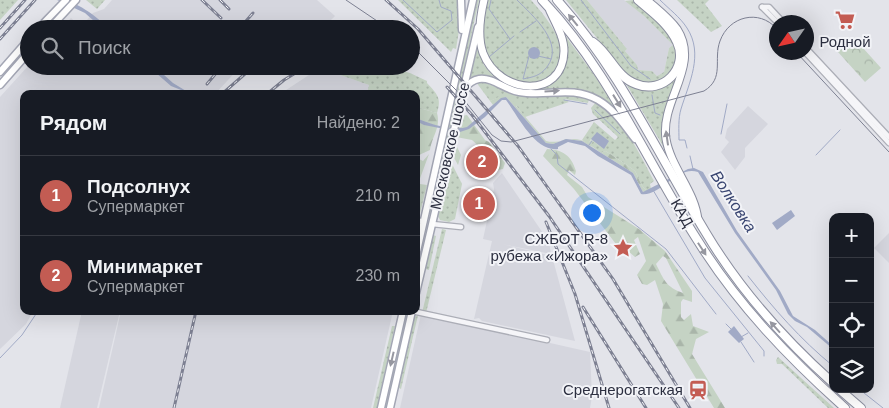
<!DOCTYPE html>
<html lang="ru">
<meta charset="utf-8">
<style>
:root{--surface:#171b24;--page:#20242c;--text:#f1f3f6;--muted:#9ea1a6;--line:#363941;--accent:#c35c53}
body{margin:0;font-family:Helvetica,sans-serif;background:var(--page);color:var(--text)}
.controls{position:absolute;right:15px;bottom:15px;display:grid;overflow:hidden;border-radius:10px;box-shadow:0 5px 20px #0002}
.controls button{width:45px;height:45px;display:grid;place-items:center;padding:0;border:0;border-bottom:1px solid var(--line);background:var(--surface);color:var(--text);font:25px sans-serif}
.compass{position:absolute;left:769px;top:15px;width:45px;height:45px;border-radius:50%;background:var(--surface);box-shadow:0 5px 20px #0002;rotate:236deg}
.you{position:absolute;left:591px;top:212px;width:18px;height:18px;margin:-12px;border:4px solid #fff;border-radius:50%;background:#1a73e8;box-shadow:0 0 0 8px #1a73e833}
.badge{display:grid;place-items:center;width:32px;height:32px;border-radius:50%;background:var(--accent);color:#fff;font-size:16px;font-weight:700}
.pin{position:absolute;translate:-50% -50%;border:2px solid #fff;box-shadow:0 1px 5px #0006}
.list{margin:0;padding:0;list-style:none}
h2{display:flex;justify-content:space-between;align-items:center;height:65px;margin:0;padding:0 20px;font-size:21px}
h2 small{font-size:16px;font-weight:400;color:var(--muted)}
.list li{display:grid;grid-template-columns:32px 1fr auto;gap:15px;align-items:center;box-sizing:border-box;height:80px;padding:0 20px;border-top:1px solid var(--line)}
.list b{display:block;font-size:19px;white-space:nowrap}
.list p{margin:0;font-size:16px;white-space:nowrap;color:var(--muted)}
.list em{font-size:16px;font-style:normal;color:var(--muted)}
.icon{flex:none;width:28px;height:28px;fill:none;stroke:currentColor;stroke-width:2;stroke-linecap:round;stroke-linejoin:round}
.map{position:relative;flex:none;width:889px;height:408px;overflow:hidden}
.search{position:absolute;background:var(--surface);box-shadow:0 5px 20px #0002;left:20px;top:20px;width:400px;height:55px;display:flex;align-items:center;gap:12px;box-sizing:border-box;padding:0 18px;border-radius:28px;color:var(--muted);font-size:19px}
.panel{position:absolute;background:var(--surface);box-shadow:0 5px 20px #0002;left:20px;top:90px;width:400px;height:225px;border-radius:10px}
.map>svg:first-child{display:block}
.built{fill:#d5d6de}
.grass{fill:url(#grass-dots)}
.forest{fill:url(#forest-firs);fill-rule:evenodd}
.park{fill:url(#park-crowns)}
.water{fill:#a1aac6}
.lines{fill:none;stroke-linecap:round;stroke-linejoin:round}
.stream{stroke:#a1aac6;stroke-width:1}
.minor-casing{stroke:#acaeb7;stroke-width:7}
.primary-casing{stroke:#a3a6b4;stroke-width:9}
.trunk-casing{stroke:#8b8e9f;stroke-width:9}
.motorway-casing{stroke:#8b8e9f;stroke-width:10}
.minor{stroke:#f5f5f8;stroke-width:4.5}
.primary{stroke:#fff;stroke-width:6}
.trunk{stroke:#fff;stroke-width:7}
.motorway{stroke:#fff;stroke-width:8}
.tram{stroke:#7d8092;stroke-width:1}
.rail-casing{stroke:#7d8092;stroke-width:3}
.rail{stroke:#f2f3f7;stroke-width:1;stroke-dasharray:4;stroke-linecap:butt}
.oneway{fill:#9697a0}
.labels{text-anchor:middle;stroke-width:4;stroke-linejoin:round;paint-order:stroke}
.poi-label{font-size:15px;fill:#2c2f40;stroke:#f2f3f7;text-anchor:end}
.street-label{font-size:15px;fill:#2c2f40;stroke:#f2f3f7}
.water-label{font-size:16px;font-style:italic;fill:#394571;stroke:#f2f3f7}
</style>
<div class="map">
<svg width="889" height="408" viewBox="0 0 889 408">
<defs>
<pattern id="grass-dots" width="8" height="8" patternUnits="userSpaceOnUse" patternTransform="scale(1.25)"><rect width="8" height="8" fill="#c5d3c4"/><path d="M2 2h.1M6 6h.1" fill="none" stroke="#a9b5a9" stroke-width="1.8" stroke-linecap="round"/></pattern>
<pattern id="forest-firs" width="22" height="20" patternUnits="userSpaceOnUse" patternTransform="scale(1.25)"><rect width="22" height="20" fill="#c5d3c4"/><path d="M5 1l3.5 6h-7zM16 11l3.5 6h-7z" fill="#a9b5a9"/></pattern>
<pattern id="park-crowns" width="20" height="18" patternUnits="userSpaceOnUse" patternTransform="scale(1.25)"><rect width="20" height="18" fill="#c5d3c4"/><path d="M2 6a3 3 0 1 1 6 0M12 15a3 3 0 1 1 6 0" fill="none" stroke="#a9b5a9"/></pattern>
</defs>
<rect width="100%" height="100%" fill="#e3e4ea"/>
<g class="built">
<polygon points="112,0 317,0 335,16 322,29 61,29 71,18 81,27 93,13 104,9"/>
<polygon points="587,0 624,0 644,16 673,45 669,48 664,72 657,76 652,71 638,70 637,65 625,51 627,49"/>
<polygon points="29,65 241,66 215,94 24,94 24,311 33,311 26,324 0,349 0,97"/>
<polygon points="323,69 369,85 367,94 280,94 309,75 323,72"/>
<polygon points="748,106 768,124 745,148 745,157 735,170 721,152 729,142 725,138 727,129"/>
<polygon points="502,173 549,242 551,254 502,244 552,256 575,341 482,321 479,318 474,319 492,241 483,239 494,189 493,183"/>
<polygon points="889,233 889,263 874,248"/>
<polygon points="82,311 120,311 97,408 60,408"/>
<polygon points="121,311 393,311 371,408 99,408"/>
<polygon points="421,314 590,352 592,396 590,408 400,408"/>
</g>
<g class="grass">
<polygon points="0,0 18,0 0,20"/>
<polygon points="86,0 105,0 97,9"/>
<polygon points="398,0 458,0 460,24 456,49 453,48 451,52"/>
<polygon points="477,0 479,0 458,96 455,93 457,83"/>
<path d="M488 0H531C548 19 581 58 547 79 541 83 531 84 524 86 517 82 507 79 500 73 476 55 483 25 488 0Z"/>
<polygon points="566,0 587,0 627,49 625,51 637,65 638,70 652,71 657,76 664,72 669,48 673,45 644,16 625,1 633,0 672,35 678,55 671,75 651,85 631,80"/>
<polygon points="677,0 709,0 705,4 722,26 711,32"/>
<path d="M564 34 595 76 617 111C586 91 571 86 534 91L541 88 561 69Z"/>
<polygon points="478,47 484,65 500,84 481,76 469,78"/>
<path d="M324 66H387L410 73 427 81V83C437 94 442 98 437 113L416 107V94H367L369 85 323 69Z"/>
<path d="M679 76 671 96 666 151 625 82C645 92 662 93 679 76Z"/>
<polygon points="481,81 512,93 572,94 589,99 588,103 564,99 569,102 525,117 507,94 490,101 476,82"/>
<polygon points="455,97 457,99 431,213 429,212"/>
<path d="M596 102C624 119 639 153 654 181L650 184 651 189 648 191C641 188 639 178 635 171 633 169 608 152 605 151L601 153 590 145 593 141 602 148 591 139 588 144 582 140 594 122 615 140 618 137 593 114 591 108Z"/>
<polygon points="451,162 462,184 455,219 449,222 440,220 438,216"/>
<polygon points="420,184 427,185 420,213 416,216 416,194"/>
<polygon points="442,229 446,230 426,313 422,313"/>
<polygon points="433,235 436,236 429,270 425,269"/>
<polygon points="406,311 409,311 386,408 384,408"/>
<polygon points="418,315 401,389 397,387 413,318"/>
<polygon points="392,326 395,326 377,408 373,408"/>
<polygon points="778,357 834,408 828,408 782,364 777,364 776,360"/>
</g>
<g class="forest">
<path d="M507 93 514 102 523 100 521 104 516 106 546 141C562 145 571 133 588 143L591 140 593 141 591 146 601 153 605 151C608 152 633 169 635 171 639 178 641 188 648 191L643 192 633 173 582 141 566 139 553 144 546 143 506 97 493 105 490 101Z"/>
<path d="M416 107 437 113C441 128 432 136 430 150L419 155V159L423 161 429 154 418 184Z"/>
<polygon points="467,115 485,140 489,142 505,163 503,169 498,170 487,154 472,140 456,137 461,116"/>
<polygon points="456,145 461,155 458,165 452,154"/>
<path d="M547 149C563 150 571 155 576 171L575 175 569 170 567 175 582 187 588 197 639 229 665 251 692 291V302L683 299 681 302V317L684 320 691 314 693 326 709 332 696 339 692 354 725 408H714L661 321 663 304 655 280 647 285 642 284 637 275 646 261 638 237 634 240 640 254 635 257 628 251 622 252 574 189 543 156ZM663 256 666 258 683 293C666 287 664 280 656 264Z"/>
</g>
<polygon class="park" points="854,38 881,68 865,82 838,52"/>
<g class="water">
<path d="M57 0C77 0 95 16 110 29H103L85 13Z"/>
<circle cx="534" cy="53" r="6"/>
<polygon points="148,66 154,66 173,83 191,94 171,86"/>
<path d="M506 97 546 143 553 144 566 139 582 141 633 173 643 192 688 169 694 168 703 172 737 231 780 291 793 316 815 330 833 346V349L807 327 795 321 788 314 776 290 735 233 698 172C677 165 661 197 641 194L631 175 598 156 585 146 568 142 558 147V149C535 152 518 116 506 100H502L485 117 469 129 460 132 424 125 416 121V118C429 124 453 131 467 127L501 98Z"/>
<polygon points="597,132 609,141 604,149 591,139"/>
<polygon points="791,210 795,216 777,230 772,223"/>
<polygon points="734,326 744,339 739,343 728,332"/>
</g>
<g class="lines">
<g class="stream">
<polyline points="403,0 437,32 452,20 451,11 441,7 439,0"/>
<polyline points="491,0 489,9 510,39"/>
<path d="M517 0C533 16 565 43 547 67 540 76 533 77 523 79L529 56"/>
<polyline points="581,0 631,66 650,79"/>
<path d="M660 0C669 9 680 17 687 28 704 54 689 83 681 109 678 119 679 130 679 140H685L687 148"/>
<polyline points="520,32 536,21"/>
<polyline points="538,56 551,59"/>
<polyline points="489,57 514,36"/>
<polyline points="652,95 655,113 660,115"/>
<polyline points="564,100 587,104"/>
<polyline points="595,110 620,134"/>
<polyline points="721,134 727,104"/>
<polyline points="589,145 592,141"/>
<polyline points="551,149 557,155 558,164 666,249 716,314"/>
<polyline points="816,155 840,130"/>
<polyline points="690,156 693,169"/>
<polyline points="653,190 705,278 764,351 764,356"/>
<path d="M748 276C774 309 800 339 833 366"/>
<polyline points="726,324 731,329"/>
<polyline points="741,337 748,333"/>
<polyline points="741,342 754,362"/>
<polyline points="0,358 22,335 38,311"/>
<polyline points="859,389 883,408"/>
</g>
<defs>
<g id="minor">
<polyline points="762,7 769,7 783,22"/>
<polyline points="762,7 777,22"/>
<polyline points="806,48 889,137"/>
<polyline points="805,52 889,143"/>
<polyline points="416,220 424,222"/>
<polyline points="432,224 461,227"/>
<polyline points="412,311 547,340"/>
</g>
<g id="primary">
<polyline points="461,0 462,30"/>
<polyline points="38,29 66,0"/>
<polyline points="49,29 76,0"/>
<polyline points="0,72 29,39"/>
<polyline points="0,85 29,52"/>
<path d="M464 89C468 84 472 80 479 79 493 77 505 90 519 92 547 97 571 85 598 100 615 110 624 125 635 139"/>
<polyline points="416,256 473,0"/>
<polyline points="416,293 478,27"/>
<polyline points="381,408 403,311"/>
<polyline points="390,408 412,311"/>
</g>
<g id="trunk">
<path d="M484 0C480 17 477 36 483 53 499 95 563 100 564 51 564 37 556 24 550 11"/>
<path d="M647 0C657 9 669 18 677 29 701 66 660 100 666 139 671 168 695 191 698 220"/>
</g>
<g id="motorway">
<path d="M542 0C609 70 646 161 698 241 738 305 789 358 845 408"/>
<path d="M557 0C619 69 658 154 706 233 740 290 784 339 833 383"/>
<path d="M593 42C610 54 616 77 636 84 663 95 689 68 677 42 669 24 652 12 638 0"/>
<polyline points="839,389 861,408"/>
</g>
</defs>
<use href="#minor" class="minor-casing"/>
<use href="#primary" class="primary-casing"/>
<use href="#trunk" class="trunk-casing"/>
<use href="#motorway" class="motorway-casing"/>
<use href="#minor" class="minor"/>
<use href="#primary" class="primary"/>
<use href="#trunk" class="trunk"/>
<use href="#motorway" class="motorway"/>
<g class="tram">
<polyline points="346,0 389,29"/>
<path d="M411 45 456 90 492 135 501 141 511 142 704 91C725 78 713 60 720 41 729 16 759 9 776 28"/>
<polyline points="796,52 889,152"/>
</g>
<defs>
<g id="rail">
<polyline points="202,0 221,18"/>
<polyline points="220,0 229,9"/>
<polyline points="386,0 418,29 518,146 613,279 690,408"/>
<polyline points="0,28 25,0"/>
<polyline points="239,29 253,13"/>
<polyline points="261,29 265,24"/>
<polyline points="0,39 35,0"/>
<polyline points="207,84 222,66"/>
<polyline points="447,87 472,115 549,216 679,408"/>
<polyline points="222,94 254,66"/>
<polyline points="267,94 284,80 307,66"/>
<polyline points="546,222 575,294 609,408"/>
<polyline points="583,307 646,408"/>
<polyline points="174,408 196,311"/>
</g>
</defs>
<use href="#rail" class="rail-casing"/>
<use href="#rail" class="rail"/>
</g>
<defs><path id="oneway-solid" d="M-6-.8H1V-3.2L6.5 0L1 3.2V.8H-6Z" transform="scale(1.25)"/></defs>
<g class="oneway">
<use href="#oneway-solid" transform="translate(573 20) rotate(-129)"/>
<use href="#oneway-solid" transform="translate(552 91) rotate(-4)"/>
<use href="#oneway-solid" transform="translate(617 101) rotate(58)"/>
<use href="#oneway-solid" transform="translate(667 138) rotate(-98)"/>
<use href="#oneway-solid" transform="translate(702 249) rotate(57)"/>
<use href="#oneway-solid" transform="translate(775 327) rotate(-132)"/>
<use href="#oneway-solid" transform="translate(392 359) rotate(103)"/>
</g>
<defs>
<symbol id="supermarket-bare" viewBox="-9 -9 18 18"><path d="M-6-5.5h2.5l.6 2H6L4.5 2H-2.5L-4.4-4H-6ZM-1.5 3.2a1.3 1.3 0 1 0 .1 0ZM3 3.2a1.3 1.3 0 1 0 .1 0Z" fill="#c35c53" stroke="#f2f3f7" stroke-width="2.5" paint-order="stroke"/></symbol>
<symbol id="sight-bare" viewBox="-9 -9 18 18"><path d="M0-6L1.8-2.2L6-1.7L2.9 1.2L3.7 5.4L0 3.3L-3.7 5.4L-2.9 1.2L-6-1.7L-1.8-2.2Z" fill="#c35c53" stroke="#f2f3f7" stroke-width="2.5" paint-order="stroke"/></symbol>
<symbol id="station-bare" viewBox="-9 -9 18 18"><path d="M-3-6H3Q5-6 5-4V2Q5 4 3 4L4.5 6H3L1.5 4h-3L-3 6H-4.5L-3 4Q-5 4-5 2V-4Q-5-6-3-6ZM-3.5-4v3h7v-3ZM-3.5 1v1.5H-2V1ZM2 1v1.5H3.5V1Z" fill="#c35c53" stroke="#f2f3f7" stroke-width="2.5" paint-order="stroke"/></symbol>
</defs>
<g fill-rule="evenodd">
<use href="#supermarket-bare" x="831" y="6" width="28" height="28"/>
<use href="#sight-bare" x="609" y="234" width="28" height="28"/>
<use href="#station-bare" x="684" y="376" width="28" height="28"/>
</g>
<g class="labels">
<g class="poi-label">
<text x="845" y="47" text-anchor="middle">Родной</text>
<text x="608" y="244">СЖБОТ R-8<tspan x="608" dy="17">рубежа «Ижора»</tspan></text>
<text x="683" y="395">Среднерогатская</text>
</g>
<g class="street-label">
<text transform="translate(450 146) rotate(-77)" y="5">Московское шоссе</text>
<text transform="translate(682 213) rotate(60)" y="5">КАД</text>
</g>
<g class="water-label">
<text transform="translate(734 201) rotate(57)" y="6">Волковка</text>
</g>
</g>
</svg>
<div class="controls">
<button>+</button>
<button>−</button>
<button><svg class="icon" aria-label="locate" viewBox="0 0 24 24"><circle cx="12" cy="12" r="6"/><path d="M12 2v4M12 18v4M2 12h4M18 12h4"/></svg></button>
<button><svg class="icon" aria-label="layers" viewBox="0 0 24 24"><path d="M12 4l9 5-9 5-9-5zM3 14l9 5 9-5"/></svg></button>
</div>
<svg class="compass" viewBox="-18 -18 36 36"><path d="M0-13l5 13h-10z" fill="#e53935"/><path d="M0 13l5-13h-10z" fill="#9ea1a6"/></svg>
<div class="you"></div>
<div class="pin badge" style="left:479px;top:204px">1</div>
<div class="pin badge" style="left:482px;top:162px">2</div>
<div class="search"><svg class="icon" aria-label="search" viewBox="0 0 24 24"><circle cx="10" cy="10" r="6"/><path d="M15 15l6 6"/></svg>Поиск</div>
<section class="panel">
<h2>Рядом<small>Найдено: 2</small></h2>
<ul class="list">
<li><span class="badge">1</span><div><b>Подсолнух</b><p>Супермаркет</p></div><em>210 m</em></li>
<li><span class="badge">2</span><div><b>Минимаркет</b><p>Супермаркет</p></div><em>230 m</em></li>
</ul>
</section>
</div>
